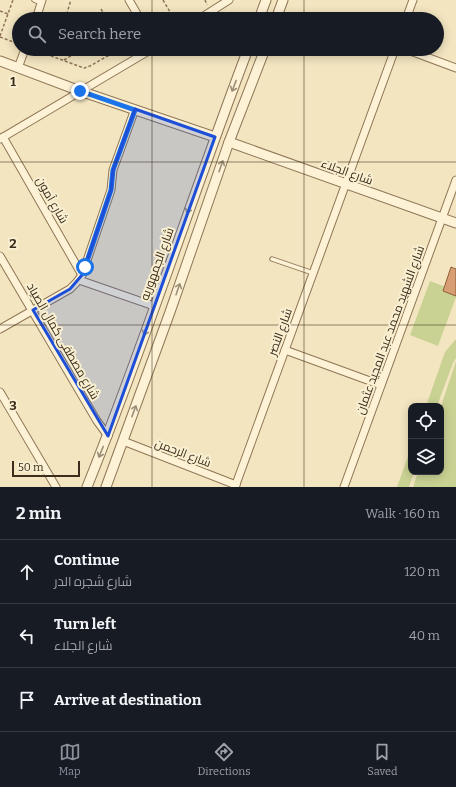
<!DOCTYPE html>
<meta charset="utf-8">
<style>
:root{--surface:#171b24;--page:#20242c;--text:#f1f3f6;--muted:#9ea1a6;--line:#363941;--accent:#8c9099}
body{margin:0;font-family:Bitter,Cairo,serif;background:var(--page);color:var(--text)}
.controls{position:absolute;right:12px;bottom:12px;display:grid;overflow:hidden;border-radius:8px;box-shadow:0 2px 10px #0003}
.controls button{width:36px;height:36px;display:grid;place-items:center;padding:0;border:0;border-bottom:1px solid var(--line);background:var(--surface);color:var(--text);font:20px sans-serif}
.scale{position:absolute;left:12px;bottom:10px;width:68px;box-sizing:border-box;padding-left:4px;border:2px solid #3c2c1c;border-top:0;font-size:11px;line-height:14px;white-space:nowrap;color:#3c2c1c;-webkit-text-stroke:3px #f9efd1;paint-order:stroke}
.stop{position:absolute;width:12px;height:12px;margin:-9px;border:3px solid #1a73e8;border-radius:50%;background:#fff}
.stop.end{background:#1a73e8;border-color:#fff;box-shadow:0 1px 4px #0008}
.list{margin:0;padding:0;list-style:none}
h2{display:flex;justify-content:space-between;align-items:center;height:52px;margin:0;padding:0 16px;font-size:17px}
h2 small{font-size:13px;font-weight:400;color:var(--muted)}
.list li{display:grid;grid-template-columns:26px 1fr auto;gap:12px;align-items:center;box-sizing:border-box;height:64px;padding:0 16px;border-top:1px solid var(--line)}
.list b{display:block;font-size:15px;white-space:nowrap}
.list p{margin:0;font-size:13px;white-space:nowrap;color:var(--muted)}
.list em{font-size:13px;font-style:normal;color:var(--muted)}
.icon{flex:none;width:22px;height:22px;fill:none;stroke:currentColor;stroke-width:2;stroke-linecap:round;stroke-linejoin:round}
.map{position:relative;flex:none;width:456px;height:487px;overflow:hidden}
.search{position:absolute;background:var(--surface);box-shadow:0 2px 10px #0003;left:12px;right:12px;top:12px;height:44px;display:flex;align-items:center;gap:10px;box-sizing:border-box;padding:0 14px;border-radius:22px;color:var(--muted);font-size:15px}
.sheet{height:244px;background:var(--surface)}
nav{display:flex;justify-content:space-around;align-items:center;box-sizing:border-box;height:56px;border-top:1px solid var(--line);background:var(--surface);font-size:11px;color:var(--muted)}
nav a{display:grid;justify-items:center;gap:2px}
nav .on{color:var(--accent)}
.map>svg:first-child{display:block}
.green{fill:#cad293}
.building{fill:#d69e72;stroke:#915e39}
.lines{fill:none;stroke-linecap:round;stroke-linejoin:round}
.service-casing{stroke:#8f7556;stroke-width:5.5}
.minor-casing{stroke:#8f7556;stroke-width:9}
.tertiary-casing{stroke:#8f7556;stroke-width:11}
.path{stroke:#8f7556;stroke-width:1.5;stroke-dasharray:3 2;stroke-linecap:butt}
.service{stroke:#fdf2d5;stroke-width:3.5}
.minor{stroke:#fdf2d5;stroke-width:7}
.tertiary{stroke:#fdf2d5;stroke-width:9}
.oneway{stroke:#9c8f78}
.route{stroke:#1a73e8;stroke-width:5}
.marked{fill:#1d4ed8;fill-opacity:0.2;stroke:#1d4ed8;stroke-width:3;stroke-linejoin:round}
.grid{fill:none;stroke:#3c2c1c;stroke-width:1;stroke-opacity:0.55}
.labels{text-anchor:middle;stroke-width:4;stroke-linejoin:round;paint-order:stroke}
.street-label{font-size:12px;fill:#3c2c1c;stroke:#f9efd1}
.grid-label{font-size:13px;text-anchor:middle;font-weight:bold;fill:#3c2c1c;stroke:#f9efd1;stroke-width:4;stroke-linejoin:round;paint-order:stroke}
</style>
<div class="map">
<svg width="456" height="487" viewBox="0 0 456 487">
<rect width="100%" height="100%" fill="#f3e5c0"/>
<g class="green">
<polygon points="430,281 456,291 456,297 438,346 410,335"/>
<polygon points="456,339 456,358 453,363 437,406 426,406 445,352"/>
<polygon points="456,361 456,487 413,487 418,472 441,472 441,406"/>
<polygon points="411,448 411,472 414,472 409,487 397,487"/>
</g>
<polygon class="building" points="451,267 456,269 456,296 443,291"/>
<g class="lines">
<defs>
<g id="service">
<polyline points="34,0 42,3"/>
<polyline points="272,259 313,273"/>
</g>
<g id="minor">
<polyline points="129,0 140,19"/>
<polyline points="36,19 42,0"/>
<polyline points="199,19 229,0"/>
<polyline points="406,19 413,0"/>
<polyline points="405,49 456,68"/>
<polyline points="18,68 25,49"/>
<polyline points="3,137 82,275"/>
<polyline points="0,139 152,49"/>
<polyline points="0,256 97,421 108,436"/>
<polyline points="79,280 154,306"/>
<polyline points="0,329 70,289 76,283 82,275 111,190 113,170 135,109"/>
<polyline points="285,350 381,385"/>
<polyline points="0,392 56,487"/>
<polyline points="123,441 236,485"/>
<polyline points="235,487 395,49"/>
<polyline points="344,487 456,180"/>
</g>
<g id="tertiary">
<polyline points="259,19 266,0"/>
<polyline points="276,19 283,0"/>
<polyline points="0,61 80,91 215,137"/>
<polyline points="229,142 456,223"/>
<path d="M87 487C145 343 193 194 248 49"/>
<polyline points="106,487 170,312 229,142 265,49"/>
</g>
</defs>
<use href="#service" class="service-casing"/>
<use href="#minor" class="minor-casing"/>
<use href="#tertiary" class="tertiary-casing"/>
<g class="path">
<polyline points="163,0 173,17"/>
<polyline points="205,0 207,5"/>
<polyline points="101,9 107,19"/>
<polyline points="0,11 8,14"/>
<polyline points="88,18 88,19"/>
<polyline points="65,19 71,0"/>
<polyline points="0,36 13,0"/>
<polyline points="0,37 19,44"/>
<polyline points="32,49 84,68 90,66 120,49"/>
<polyline points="105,49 108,56"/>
<polyline points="52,56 54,49"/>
<polyline points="64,60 81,50"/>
</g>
<use href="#service" class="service"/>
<use href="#minor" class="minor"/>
<use href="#tertiary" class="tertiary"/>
</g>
<defs><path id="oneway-shaft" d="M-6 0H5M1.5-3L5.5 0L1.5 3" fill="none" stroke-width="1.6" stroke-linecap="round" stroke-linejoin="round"/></defs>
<g class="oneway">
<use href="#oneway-shaft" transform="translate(234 86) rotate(111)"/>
<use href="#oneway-shaft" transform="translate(221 166) rotate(-71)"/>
<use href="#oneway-shaft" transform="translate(189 208) rotate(110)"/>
<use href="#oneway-shaft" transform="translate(178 289) rotate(-71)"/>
<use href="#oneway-shaft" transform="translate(146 330) rotate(110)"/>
<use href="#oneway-shaft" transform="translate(134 411) rotate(-70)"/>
<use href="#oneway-shaft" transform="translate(101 452) rotate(112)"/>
</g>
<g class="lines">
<polyline class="route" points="80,91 135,110 113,170 111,190 85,267"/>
</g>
<path class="marked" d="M135 109 215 137 108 436 33 310 70 289 82 275 111 190 113 170Z"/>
<path class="grid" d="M152 0V19M304 0V19M152 49V487M304 49V487M0 162H456M0 325H456"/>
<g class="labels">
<g class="street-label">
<text transform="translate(347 172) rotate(20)" y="4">شارع الجلاء</text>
<text transform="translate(52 200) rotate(60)" y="4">شارع آمون</text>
<text transform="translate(157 264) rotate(-70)" y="4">شارع الجمهوريه</text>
<text transform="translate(390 330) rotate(-70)" y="4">شارع الشهيد محمد عبد المجيد عثمان</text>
<text transform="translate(280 332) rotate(-70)" y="4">شارع النصر</text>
<text transform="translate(63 341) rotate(60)" y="4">شارع مصطفى كمال الصياد</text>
<text transform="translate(183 453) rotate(21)" y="4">شارع الرحمن</text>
</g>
</g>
<g class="grid-label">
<text x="13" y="86">1</text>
<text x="13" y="248">2</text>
<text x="13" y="410">3</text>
</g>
</svg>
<div class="controls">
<button><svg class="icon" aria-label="locate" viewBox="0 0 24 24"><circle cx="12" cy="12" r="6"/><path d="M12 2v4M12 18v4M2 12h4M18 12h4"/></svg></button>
<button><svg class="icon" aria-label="layers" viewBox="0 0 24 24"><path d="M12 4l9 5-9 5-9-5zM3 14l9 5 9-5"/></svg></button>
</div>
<div class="scale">50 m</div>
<div class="stop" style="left:85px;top:267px"></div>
<div class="stop end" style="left:80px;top:91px"></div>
<div class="search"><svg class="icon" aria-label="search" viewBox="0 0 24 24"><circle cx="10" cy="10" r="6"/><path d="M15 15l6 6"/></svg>Search here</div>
</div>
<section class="sheet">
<h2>2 min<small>Walk · 160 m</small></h2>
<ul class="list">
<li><svg class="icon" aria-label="ahead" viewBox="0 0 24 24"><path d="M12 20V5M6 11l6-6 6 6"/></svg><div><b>Continue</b><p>شارع شجره الدر</p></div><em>120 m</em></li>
<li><svg class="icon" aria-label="left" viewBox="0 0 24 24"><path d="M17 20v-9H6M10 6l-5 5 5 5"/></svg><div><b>Turn left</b><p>شارع الجلاء</p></div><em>40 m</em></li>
<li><svg class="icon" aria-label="arrive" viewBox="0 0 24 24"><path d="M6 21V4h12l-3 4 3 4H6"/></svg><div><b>Arrive at destination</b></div></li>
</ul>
</section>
<nav>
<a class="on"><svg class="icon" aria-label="map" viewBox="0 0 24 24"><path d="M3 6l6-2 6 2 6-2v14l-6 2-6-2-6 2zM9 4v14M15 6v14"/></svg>Map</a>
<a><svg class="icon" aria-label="directions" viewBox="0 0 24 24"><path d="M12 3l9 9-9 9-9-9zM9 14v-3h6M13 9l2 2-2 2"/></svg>Directions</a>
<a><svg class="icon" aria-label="saved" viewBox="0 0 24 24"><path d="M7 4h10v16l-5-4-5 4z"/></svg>Saved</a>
</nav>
